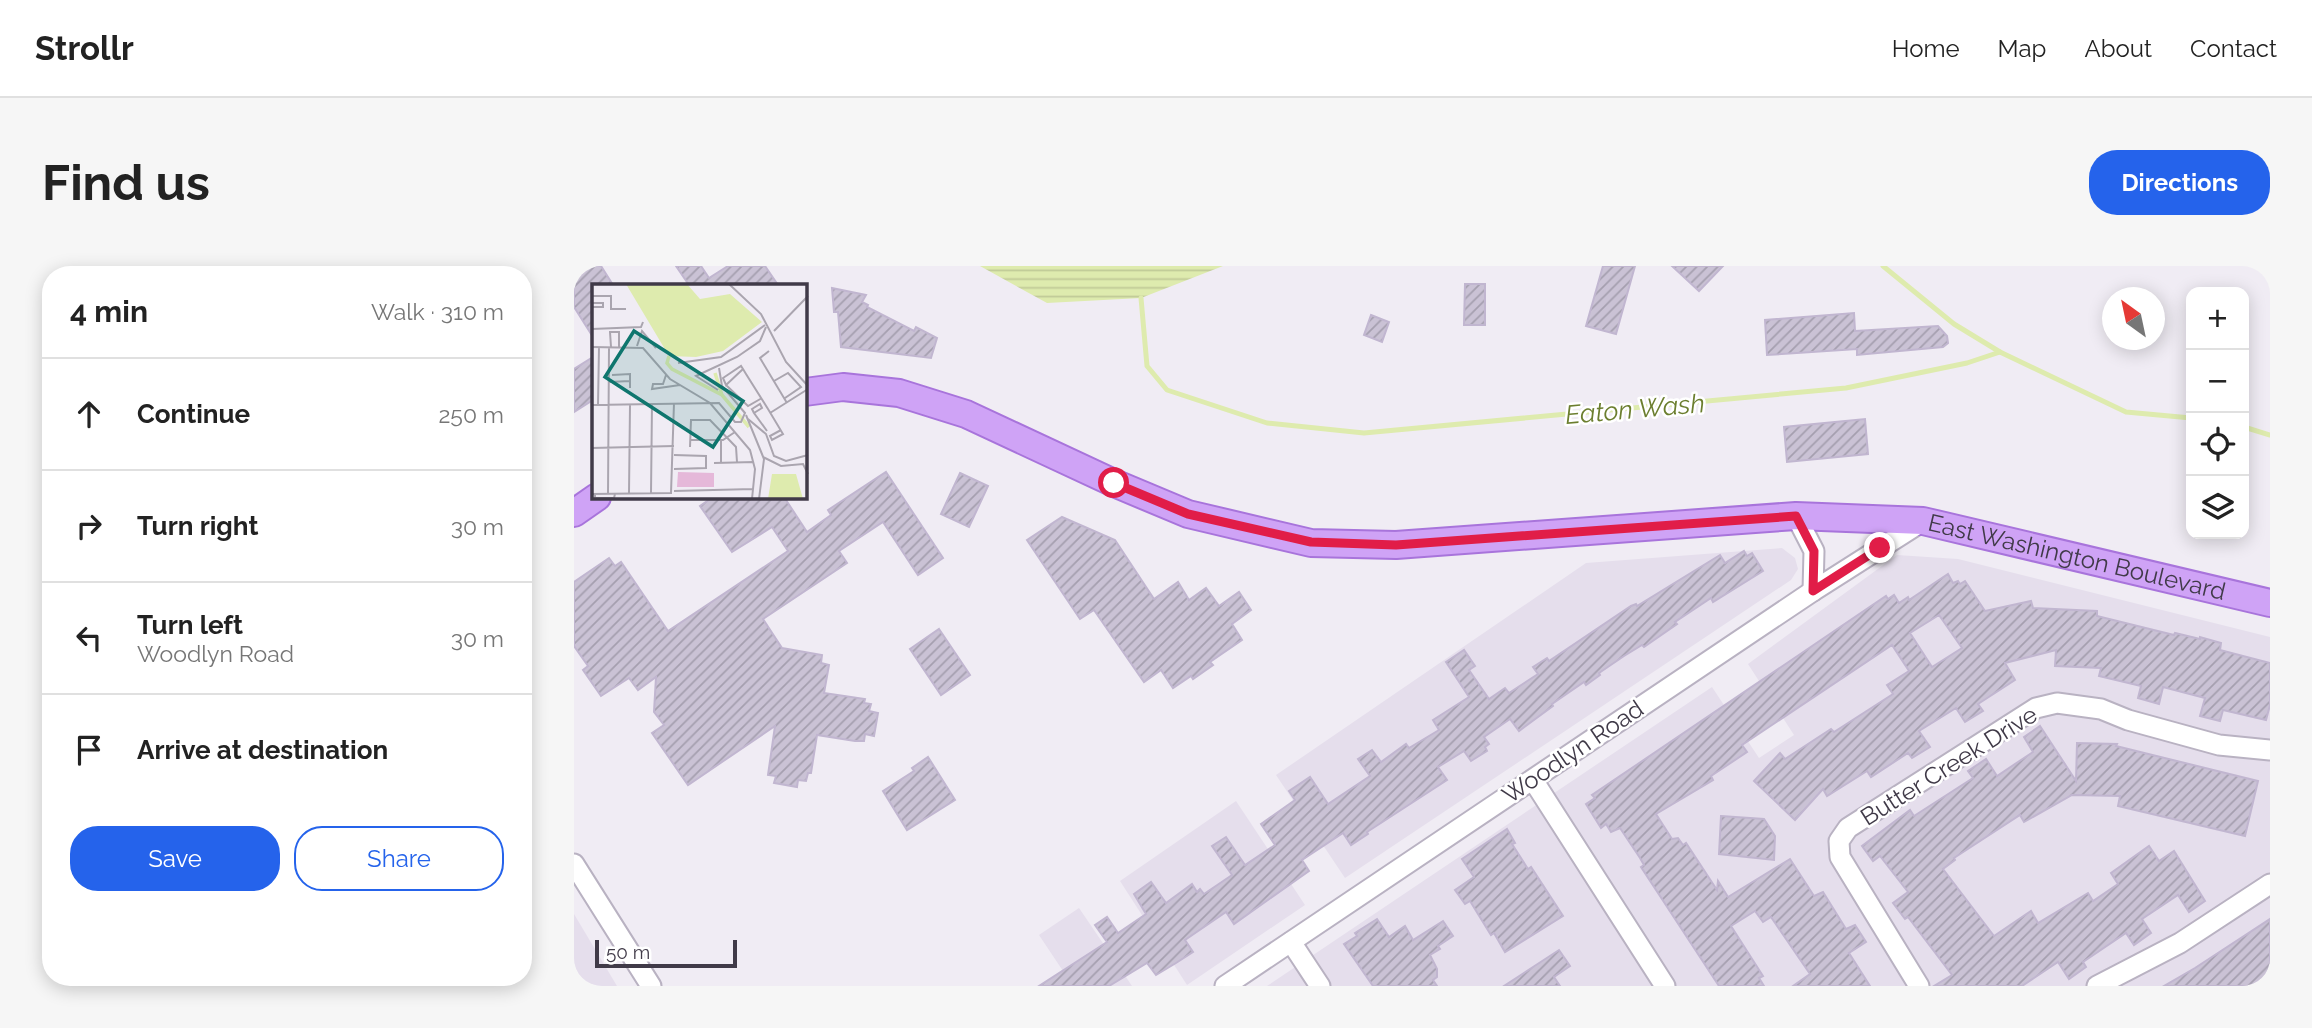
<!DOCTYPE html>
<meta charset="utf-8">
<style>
:root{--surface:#fff;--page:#f6f6f6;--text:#222;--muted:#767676;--line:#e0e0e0;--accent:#2563eb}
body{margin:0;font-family:Raleway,sans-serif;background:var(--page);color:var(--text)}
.controls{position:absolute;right:21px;top:21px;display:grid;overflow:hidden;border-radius:14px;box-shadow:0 4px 18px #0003}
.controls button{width:63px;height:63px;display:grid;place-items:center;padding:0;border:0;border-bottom:2px solid var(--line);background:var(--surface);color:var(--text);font:35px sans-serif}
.compass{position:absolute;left:1528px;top:21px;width:63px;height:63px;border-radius:50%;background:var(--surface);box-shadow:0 4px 18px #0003;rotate:327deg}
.scale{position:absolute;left:21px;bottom:18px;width:142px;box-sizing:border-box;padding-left:7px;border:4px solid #403a48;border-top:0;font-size:19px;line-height:24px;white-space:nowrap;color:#403a48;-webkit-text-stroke:5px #fff;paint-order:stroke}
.stop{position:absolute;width:21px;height:21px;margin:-16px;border:5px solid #e11d48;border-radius:50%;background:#fff}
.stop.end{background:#e11d48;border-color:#fff;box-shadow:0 2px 7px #0008}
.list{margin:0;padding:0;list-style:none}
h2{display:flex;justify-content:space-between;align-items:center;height:91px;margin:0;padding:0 28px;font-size:30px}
h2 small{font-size:23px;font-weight:400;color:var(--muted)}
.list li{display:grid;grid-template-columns:46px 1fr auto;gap:21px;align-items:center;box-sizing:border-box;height:112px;padding:0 28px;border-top:2px solid var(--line)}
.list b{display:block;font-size:26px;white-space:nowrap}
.list p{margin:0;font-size:23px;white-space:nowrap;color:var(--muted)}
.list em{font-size:23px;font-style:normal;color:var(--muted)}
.actions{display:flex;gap:14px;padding:21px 28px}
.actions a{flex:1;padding:16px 0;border:2px solid var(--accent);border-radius:28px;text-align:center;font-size:24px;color:var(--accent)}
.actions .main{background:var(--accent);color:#fff}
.icon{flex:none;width:38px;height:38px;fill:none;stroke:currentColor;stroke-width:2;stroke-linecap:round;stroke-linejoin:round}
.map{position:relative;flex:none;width:1696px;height:720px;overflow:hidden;border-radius:28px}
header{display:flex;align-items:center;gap:42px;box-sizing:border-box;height:98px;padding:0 35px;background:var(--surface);border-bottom:2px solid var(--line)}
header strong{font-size:33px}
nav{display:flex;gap:38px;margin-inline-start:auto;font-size:24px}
.intro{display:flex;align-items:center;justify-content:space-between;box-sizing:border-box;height:168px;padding:0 42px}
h1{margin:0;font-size:49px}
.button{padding:18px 32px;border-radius:28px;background:var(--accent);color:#fff;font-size:24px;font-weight:700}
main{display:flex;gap:42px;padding:0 42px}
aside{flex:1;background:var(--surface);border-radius:28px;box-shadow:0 4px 18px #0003}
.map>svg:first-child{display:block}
.residential{fill:#e5deec}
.water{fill:url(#water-rules)}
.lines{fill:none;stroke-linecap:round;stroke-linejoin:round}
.stream{stroke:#deebae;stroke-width:5}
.building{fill:url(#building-hatch);stroke:#c1b6d0;stroke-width:2;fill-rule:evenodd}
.minor-casing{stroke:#b9b2c2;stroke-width:23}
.major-casing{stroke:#a874db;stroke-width:30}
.minor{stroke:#fff;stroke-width:19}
.major{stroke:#cfa3f6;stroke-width:26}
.route{stroke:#e11d48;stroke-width:9}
.labels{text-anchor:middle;stroke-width:5;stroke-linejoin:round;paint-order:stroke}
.street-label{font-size:24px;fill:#403a48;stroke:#fff}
.water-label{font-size:26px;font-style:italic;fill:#6b7e2e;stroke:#fff}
.inset-river{fill:none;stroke:#deebae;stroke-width:3.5}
.inset-road{fill:none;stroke:#aaa5af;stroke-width:2}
.view{fill:#0f766e;fill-opacity:0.15;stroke:#0f766e;stroke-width:3.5}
.inset-edge{fill:none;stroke:#403a48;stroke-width:3.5}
</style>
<header>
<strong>Strollr</strong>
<nav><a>Home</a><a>Map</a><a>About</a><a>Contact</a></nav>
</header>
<div class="intro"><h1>Find us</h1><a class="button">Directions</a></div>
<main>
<aside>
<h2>4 min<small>Walk · 310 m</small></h2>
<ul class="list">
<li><svg class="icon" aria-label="ahead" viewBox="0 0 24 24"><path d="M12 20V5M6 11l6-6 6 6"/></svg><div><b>Continue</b></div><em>250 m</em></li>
<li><svg class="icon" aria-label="right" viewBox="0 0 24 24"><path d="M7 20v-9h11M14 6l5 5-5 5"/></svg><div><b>Turn right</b></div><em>30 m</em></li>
<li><svg class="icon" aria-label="left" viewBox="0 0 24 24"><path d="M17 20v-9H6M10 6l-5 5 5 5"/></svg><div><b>Turn left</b><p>Woodlyn Road</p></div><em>30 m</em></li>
<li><svg class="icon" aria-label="arrive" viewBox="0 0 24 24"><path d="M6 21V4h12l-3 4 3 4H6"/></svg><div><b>Arrive at destination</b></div></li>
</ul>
<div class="actions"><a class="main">Save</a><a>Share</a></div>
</aside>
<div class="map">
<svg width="1696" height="720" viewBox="0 0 1696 720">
<defs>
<pattern id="water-rules" width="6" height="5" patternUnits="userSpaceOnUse" patternTransform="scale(1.75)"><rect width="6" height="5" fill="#deebae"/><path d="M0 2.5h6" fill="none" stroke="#c0ca97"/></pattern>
<pattern id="building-hatch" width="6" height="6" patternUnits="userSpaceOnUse" patternTransform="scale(1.75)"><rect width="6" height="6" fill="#cac2d5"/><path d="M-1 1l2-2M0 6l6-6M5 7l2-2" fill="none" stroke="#a59faf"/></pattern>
</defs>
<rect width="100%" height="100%" fill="#f0ecf4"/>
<g class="residential">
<polygon points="1208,282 1221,292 1224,303 1217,314 771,612 702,509 1012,297"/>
<polygon points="1323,289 1384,293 1696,371 1696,720 693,720 1138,421 1185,492 1220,469 1174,398"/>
<polygon points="662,535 731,639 613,719 546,615"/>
<polygon points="505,642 558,720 499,720 465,669"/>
<polygon points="0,648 43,720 0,720"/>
</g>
<polygon class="water" points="406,0 649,0 567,32 473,37"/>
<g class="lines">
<g class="stream">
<polyline points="1309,0 1380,58 1426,86"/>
<polyline points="567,32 573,100 593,124 693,157 790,167 1272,122 1393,97 1426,86 1552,146 1617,152"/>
<polyline points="1670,161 1696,169"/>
</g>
</g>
<g class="building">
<polygon points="0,0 27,0 39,19 19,19 19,71 0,41"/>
<polygon points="102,0 127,0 135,12 154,0 191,0 204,19 115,19"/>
<polygon points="1029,0 1061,0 1042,68 1012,60"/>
<polygon points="1098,0 1149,0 1125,25"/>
<polygon points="891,18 911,18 911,59 890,59"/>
<polygon points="258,22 292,29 288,36 294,39 293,41 340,65 342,61 363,72 357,92 267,81 264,46 260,46"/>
<polygon points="1280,47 1281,65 1364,60 1373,70 1374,77 1369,81 1283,89 1283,83 1193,89 1191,54"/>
<polygon points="797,49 815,56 808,76 790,69"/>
<polygon points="19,91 19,134 0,146 0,103"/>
<polygon points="1291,153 1294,188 1213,196 1210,161"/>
<polygon points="312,206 369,292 344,309 309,256 265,285 273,297 189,353 208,382 248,389 247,397 255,399 250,427 291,433 290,437 297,438 295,445 304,447 300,470 291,468 290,475 281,475 243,469 237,507 234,507 232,515 224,514 223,521 200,517 202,510 194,509 201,460 114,519 78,467 90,459 80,446 82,411 64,424 55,412 27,430 9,404 14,400 0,380 0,316 35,292 41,300 47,296 94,365 214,285 198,261 158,286 126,240 139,231 210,231 233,266 257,249 254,244"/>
<polygon points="386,207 414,220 395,261 367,248"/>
<polygon points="488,251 541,274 580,333 604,316 615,334 632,322 645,340 665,326 677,344 658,358 668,374 636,396 639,399 619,413 617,410 599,422 587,404 570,416 520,344 506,353 453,274"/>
<polygon points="1170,285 1173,290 1178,287 1189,305 1139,336 1137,332 1101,356 1103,358 1070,381 1068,379 1050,390 1025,407 1026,409 1012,419 1010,416 978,438 979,440 945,465 936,453 910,471 915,478 911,481 913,485 897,495 890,485 864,501 873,514 793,566 794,568 777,579 769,567 728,594 735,605 660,658 652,646 611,674 619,686 602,697 582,709 573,697 535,720 465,720 533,676 521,659 533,651 544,667 572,648 560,628 577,616 592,637 618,618 623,626 626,623 630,628 658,609 638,580 652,571 671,599 701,579 687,558 721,534 715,525 736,511 754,538 796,510 784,493 798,484 807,496 832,478 835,482 865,464 859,454 895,431 872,396 890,384 901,400 895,404 915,433 931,422 935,427 964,408 959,401 973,392 975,395 1057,340 1062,338 1063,340 1146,289 1151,297"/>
<path d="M1374 308 1379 317 1384 315 1386 318 1391 315 1411 345 1457 335 1459 342 1523 345V350L1600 369 1601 367 1626 373V371L1647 377 1646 384 1696 397V439L1692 454 1649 444 1646 455 1626 450 1631 432 1589 421 1585 438 1564 432 1567 420 1525 410 1527 402 1481 400 1482 384 1431 397 1441 414 1404 438 1409 445 1391 456 1382 442 1345 465 1356 481 1338 492 1334 487 1297 511 1293 505 1253 530 1249 523 1221 554 1180 515 1206 487 1211 493 1257 463 1260 466 1319 428 1313 419 1335 405 1318 379 1168 479 1173 486 1137 510 1139 514 1082 548 1098 573 1104 572 1109 579 1112 577 1143 624 1144 615 1154 631 1216 593 1240 630 1249 626 1272 663 1281 659 1292 676 1275 687 1296 720H1219L1236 708 1197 651 1189 656 1181 645 1157 660 1189 710 1185 712 1190 720H1145L1067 601 1070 599 1066 592 1046 562 1037 566 1032 558 1027 562 1012 538 1021 532 1018 529 1312 330 1314 333 1320 329 1325 337 1334 331 1335 334ZM1365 349 1388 382 1358 401 1336 367Z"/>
<polygon points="365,363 396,409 367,429 336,383"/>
<polygon points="1466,460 1502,515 1503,477 1543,478 1542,480 1684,515 1671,570 1544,540 1546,530 1498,529 1450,556 1446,549 1380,592 1381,594 1369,603 1420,670 1457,645 1464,657 1514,627 1519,635 1544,618 1537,607 1575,580 1585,595 1600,585 1631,635 1615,646 1604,629 1568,653 1577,667 1560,679 1552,667 1509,696 1512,701 1495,713 1484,696 1448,720 1360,720 1378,709 1334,651 1331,653 1319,637 1334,626 1306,590 1299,595 1288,580 1336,544 1340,550 1399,512 1394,505 1412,493 1423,510 1459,486 1450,471"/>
<polygon points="354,491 381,534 333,564 309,525 340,505 338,502"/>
<polygon points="1147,550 1190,553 1201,570 1200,594 1145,588"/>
<polygon points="933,563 941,577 938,578 954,603 957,601 989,650 931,686 920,667 917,669 896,635 891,638 881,624 900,611 888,593"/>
<polygon points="803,653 815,671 831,660 839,674 869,655 879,670 864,680 866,683 856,689 863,703 863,711 859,714 863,720 799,720 770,678 783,670 781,667"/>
<polygon points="1696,653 1696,720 1590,720 1621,702"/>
<polygon points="985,684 996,700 980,711 986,720 930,720"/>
</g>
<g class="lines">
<defs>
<g id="minor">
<polyline points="1222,250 1240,285 1239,325"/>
<polyline points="959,514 1091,720"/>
<polyline points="0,598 77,720"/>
<polyline points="717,676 746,720"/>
<polyline points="651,720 1239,325 1349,255"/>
<polyline points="1345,720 1266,591 1265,575 1274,562 1462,442 1483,437 1527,443 1554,454 1645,479 1696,484"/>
<polyline points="1523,720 1606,677 1696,618"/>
</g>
<g id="major">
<path id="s1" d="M231 126 269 121 325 127 392 148 540 217 614 248 737 277 822 279 1222 250 1349 255 1696 337"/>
<polyline points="0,247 23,231"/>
</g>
</defs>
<use href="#minor" class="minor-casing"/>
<use href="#major" class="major-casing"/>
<use href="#minor" class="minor"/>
<use href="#major" class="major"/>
</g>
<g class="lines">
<polyline class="route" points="540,217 614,248 737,276 822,279 1222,250 1240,285 1239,325 1306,282"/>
</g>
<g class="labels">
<g class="street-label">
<text dy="8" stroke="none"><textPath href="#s1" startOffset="1306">East Washington Boulevard</textPath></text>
<text transform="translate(999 486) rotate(-34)" y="8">Woodlyn Road</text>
<text transform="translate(1375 500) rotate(-32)" y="8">Butter Creek Drive</text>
</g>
<g class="water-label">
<text transform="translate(1061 143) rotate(-5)" y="9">Eaton Wash</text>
</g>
</g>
<g transform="translate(18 18)">
<rect width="215" height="215" fill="#f0ecf4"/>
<path d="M86 188 122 189V203H85Z" fill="#e5b8d9"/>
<path d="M34 0H95L108 15 138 10 170 38 131 67 104 73 77 72ZM180 190H204L211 215H176Z" fill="#deebae"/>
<path class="inset-river" d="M77 72 75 79 80 85 130 111 157 143M123 89 130 111"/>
<path class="inset-road" d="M137 0 169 30 194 78 216 102M0 12H19V25H34M0 19H11V23H0M0 45 49 43 51 38M182 47 216 12M45 62 50 47 64 64M0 63 51 64 78 95 118 119 158 166 163 185 160 215M19 63 18 48H27V63M177 67 168 74 195 119M86 79 129 73 173 41M151 85 134 101 131 94 149 82 151 85 154 90 176 125 191 150 180 156 178 152 189 146M20 91 38 90V104M74 91 71 100H61L60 105 88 101M182 97 196 89 209 103 193 114M17 98 38 97M134 101 156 122 170 114M126 106 104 92 145 73 168 57 174 43M0 121 127 119 143 138H149L153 129 130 102 127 84M6 121 7 63M162 129 160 125 168 120 170 124 162 129 175 147M178 129 216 105M154 131 172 175 167 215M156 135 174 150 182 172 194 177 216 171M98 156H131L143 148M129 157V179M98 163 99 136H118L144 163 145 178M0 164 82 162M171 173 189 182 211 180 216 190M122 179 162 178M82 185 114 184V172L82 171M82 207 161 205M37 209 38 121M59 209 60 120M0 210 79 209 82 119M3 210V214H22L23 210M16 210 17 63"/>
<path class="view" d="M42 47 151 117 121 163 13 93Z"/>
<rect width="215" height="215" class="inset-edge"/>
</g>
</svg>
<div class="controls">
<button>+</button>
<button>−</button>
<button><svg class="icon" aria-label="locate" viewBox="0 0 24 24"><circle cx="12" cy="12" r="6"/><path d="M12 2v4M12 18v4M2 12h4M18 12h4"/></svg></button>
<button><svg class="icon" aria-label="layers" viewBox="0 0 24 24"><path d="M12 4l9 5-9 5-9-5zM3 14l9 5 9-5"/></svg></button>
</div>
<svg class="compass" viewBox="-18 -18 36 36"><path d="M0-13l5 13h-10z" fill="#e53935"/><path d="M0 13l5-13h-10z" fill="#767676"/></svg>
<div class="scale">50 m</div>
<div class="stop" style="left:540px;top:217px"></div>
<div class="stop end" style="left:1306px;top:282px"></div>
</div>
</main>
